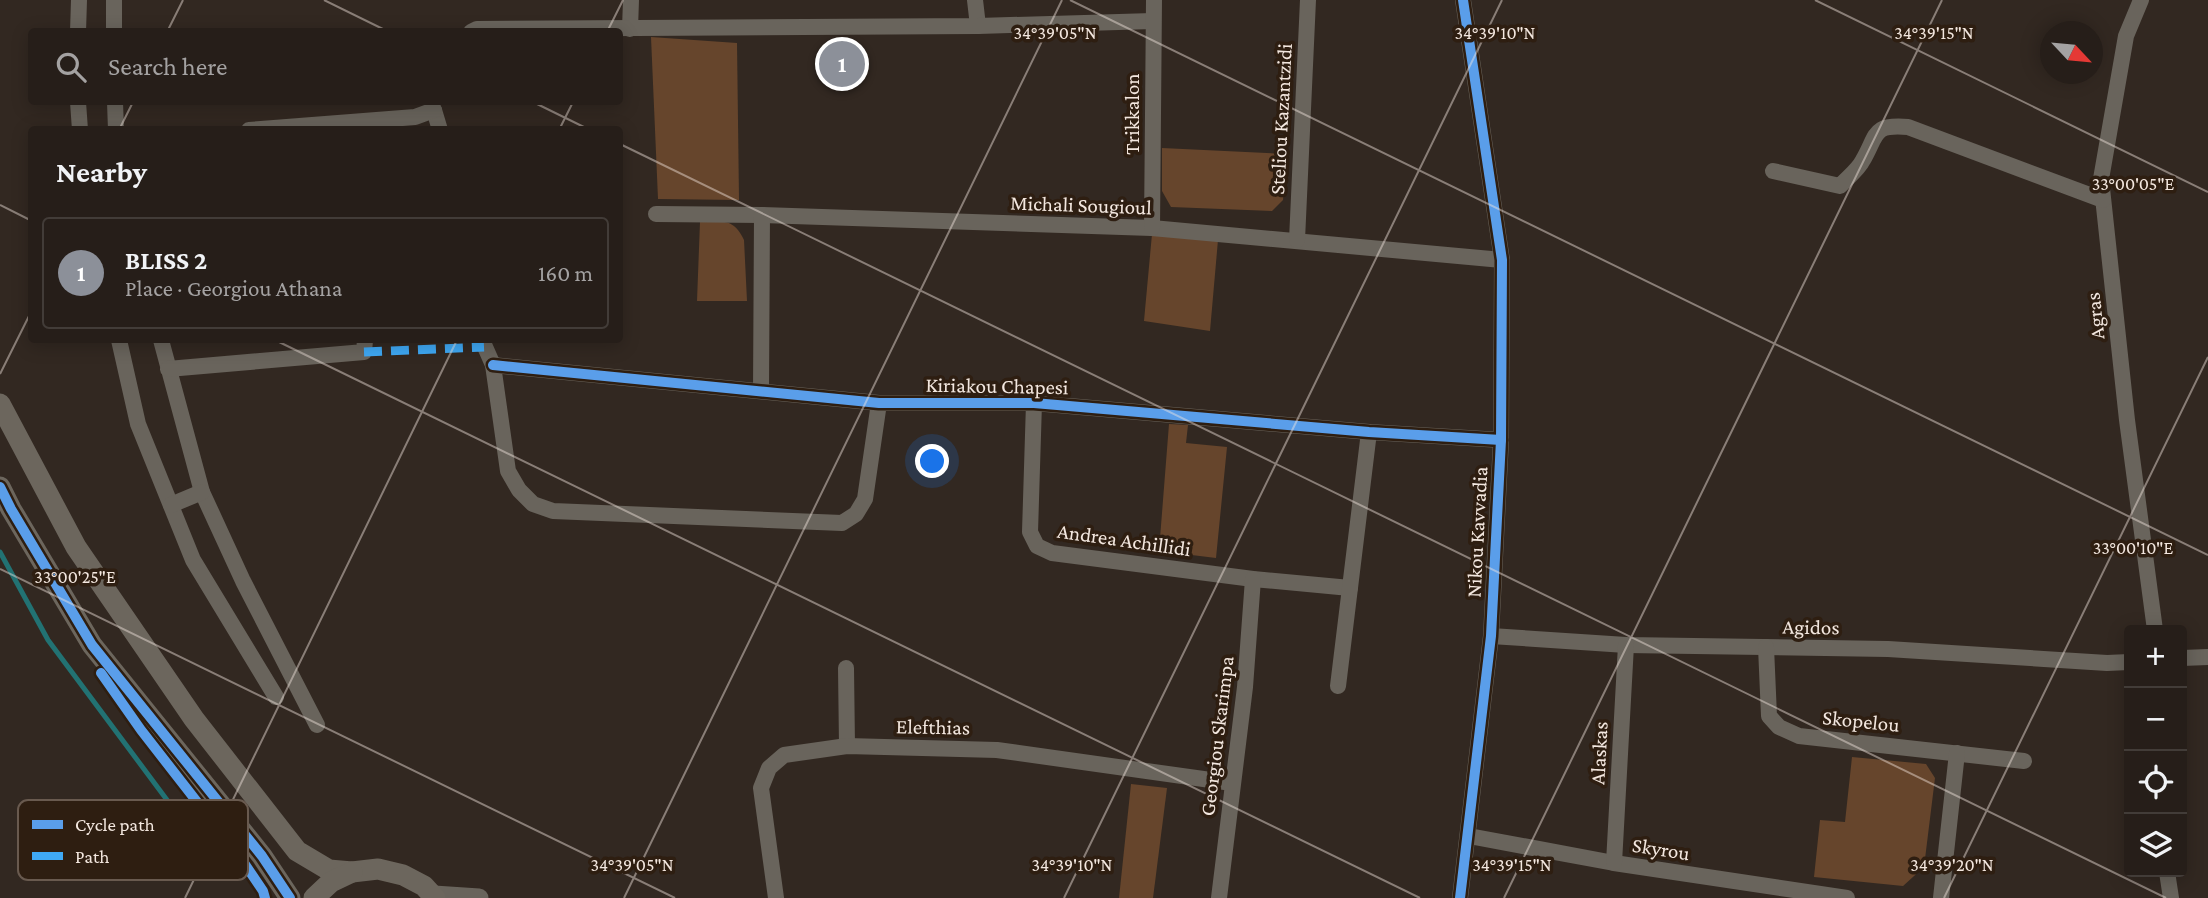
<!DOCTYPE html>
<meta charset="utf-8">
<style>
:root{--surface:#261e19;--page:#2e2722;--text:#f1f3f6;--muted:#a4a2a2;--line:#423c38;--accent:#8c9099}
body{margin:0;font-family:"Crimson Pro",serif;background:var(--page);color:var(--text)}
.controls{position:absolute;right:21px;bottom:21px;display:grid;overflow:hidden;border-radius:7px;box-shadow:0 4px 18px #0003}
.controls button{width:63px;height:63px;display:grid;place-items:center;padding:0;border:0;border-bottom:2px solid var(--line);background:var(--surface);color:var(--text);font:35px sans-serif}
.compass{position:absolute;left:2040px;top:21px;width:63px;height:63px;border-radius:50%;background:var(--surface);box-shadow:0 4px 18px #0003;rotate:116deg}
.you{position:absolute;left:933px;top:462px;width:24px;height:24px;margin:-18px;border:5px solid #fff;border-radius:50%;background:#1a73e8;box-shadow:0 0 0 10px #1a73e833}
.badge{display:grid;place-items:center;width:46px;height:46px;border-radius:50%;background:var(--accent);color:#fff;font-size:23px;font-weight:700}
.pin{position:absolute;translate:-50% -50%;border:4px solid #fff;box-shadow:0 2px 7px #0006}
.list{margin:0;padding:0;list-style:none}
h2{display:flex;justify-content:space-between;align-items:center;height:91px;margin:0;padding:0 28px;font-size:30px}
h2 small{font-size:23px;font-weight:400;color:var(--muted)}
.list li{display:grid;grid-template-columns:46px 1fr auto;gap:21px;align-items:center;box-sizing:border-box;height:112px;margin:0 14px 14px;padding:0 14px;border:2px solid var(--line);border-radius:7px}
.list b{display:block;font-size:26px;white-space:nowrap}
.list p{margin:0;font-size:23px;white-space:nowrap;color:var(--muted)}
.list em{font-size:23px;font-style:normal;color:var(--muted)}
.icon{flex:none;width:38px;height:38px;fill:none;stroke:currentColor;stroke-width:2;stroke-linecap:round;stroke-linejoin:round}
.map{position:relative;flex:none;width:2208px;height:898px;overflow:hidden}
.search{position:absolute;background:var(--surface);box-shadow:0 4px 18px #0003;left:28px;top:28px;width:595px;height:77px;display:flex;align-items:center;gap:18px;box-sizing:border-box;padding:0 24px;border-radius:7px;color:var(--muted);font-size:26px}
.panel{position:absolute;background:var(--surface);box-shadow:0 4px 18px #0003;left:28px;top:126px;width:595px;height:217px;border-radius:7px}
.map>svg:first-child{display:block}
.green{fill:#66452c}
.lines{fill:none;stroke-linecap:round;stroke-linejoin:round}
.stream{stroke:#227273;stroke-width:5}
.minor{stroke:#69645c;stroke-width:16}
.tertiary{stroke:#69645c;stroke-width:19}
.secondary{stroke:#6c665d;stroke-width:21}
.quiet{stroke:#3fa9f5;stroke-width:9;stroke-dasharray:18 9;stroke-linecap:butt}
.cycleway-casing{stroke:#2e1e11;stroke-width:15}
.cycleway{stroke:#5a9eea;stroke-width:10}
.ticks{fill:none;stroke:#f3e7df;stroke-width:2;stroke-opacity:0.45}
.labels{text-anchor:middle;stroke-width:7;stroke-linejoin:round;paint-order:stroke}
.street-label{font-size:21px;fill:#f3e7df;stroke:#2e1e11}
.key{fill:#2e1e11;stroke:#695a4f;stroke-width:2}
.key-label{font-size:19px;fill:#f3e7df}
.ticks-label{font-size:18px;text-anchor:middle;fill:#f3e7df;stroke:#2e1e11;stroke-width:7;stroke-linejoin:round;paint-order:stroke}
</style>
<div class="map">
<svg width="2208" height="898" viewBox="0 0 2208 898">
<rect width="100%" height="100%" fill="#322821"/>
<g class="green">
<polygon points="651,37 737,43 739,200 658,199"/>
<polygon points="1162,148 1286,154 1283,200 1272,211 1171,207 1162,191"/>
<path d="M700 222C722 222 733 217 744 240L747 301H697Z"/>
<polygon points="1152,234 1218,240 1210,331 1144,321"/>
<polygon points="1169,424 1188,425 1186,443 1227,447 1216,558 1159,551"/>
<polygon points="1852,757 1926,764 1935,778 1924,867 1903,886 1814,877 1820,820 1845,822"/>
<polygon points="1131,784 1167,788 1153,898 1119,898"/>
</g>
<g class="lines">
<polyline class="stream" points="0,552 48,640 199,843 206,874"/>
<g class="minor">
<polyline points="975,0 978,26"/>
<polyline points="2141,0 2126,36 2101,179 2127,420 2155,630"/>
<polyline points="630,29 631,0"/>
<polyline points="78,32 79,0"/>
<polyline points="114,32 114,0"/>
<polyline points="471,32 477,29 978,26 1153,21"/>
<polyline points="78,102 80,130"/>
<polyline points="115,102 116,130"/>
<polyline points="434,110 440,130"/>
<polyline points="249,130 415,117 434,110"/>
<path d="M1773 171 1840 186C1847 178 1858 170 1863 160 1878 134 1872 124 1908 127L2103 200"/>
<polyline points="656,214 762,215 1152,228 1502,260"/>
<polyline points="1152,228 1154,0"/>
<polyline points="1297,240 1308,0"/>
<polyline points="119,340 138,424 193,560 276,697"/>
<polyline points="161,340 202,492 243,581 317,725"/>
<polyline points="482,340 493,365 508,471 519,490 533,504 553,511 842,523 856,514 865,499 879,403"/>
<polyline points="493,365 879,403 1034,403 1369,432 1501,440"/>
<polyline points="168,369 364,352 365,340"/>
<polyline points="761,391 762,215"/>
<polyline points="1034,403 1030,532 1037,546 1052,553 1253,579 1350,588"/>
<polyline points="171,505 202,492"/>
<polyline points="1491,636 1626,645 1888,649 2107,663 2129,662"/>
<polyline points="1766,647 1769,716 1779,727 1799,736 2024,761"/>
<polyline points="2182,658 2208,657"/>
<polyline points="846,668 847,746"/>
<polyline points="1338,686 1369,432"/>
<polyline points="1469,836 1614,863 1847,898"/>
<polyline points="1614,863 1626,645"/>
<polyline points="2167,872 2171,898"/>
<polyline points="776,898 761,788 769,768 784,755 847,746 997,750 1232,783"/>
<polyline points="1219,898 1245,687 1253,579"/>
<polyline points="1460,898 1491,636 1501,440 1502,260 1463,0"/>
<polyline points="1941,898 1957,753"/>
</g>
<polyline class="tertiary" points="434,895 479,898"/>
<g class="secondary">
<polyline points="0,404 76,547 194,719 297,851 329,870 352,872 378,869 403,875 424,886 435,898"/>
<polyline points="0,487 11,509 92,645 262,856 290,898"/>
<polyline points="314,898 331,882 352,872"/>
</g>
<polyline class="quiet" points="364,352 484,347"/>
<defs>
<g id="cycleway">
<polyline points="493,365 879,403 1034,403 1369,432 1501,440"/>
<polyline points="0,487 11,509 92,645 262,856 290,898"/>
<polyline points="101,673 141,730 240,857 263,891 265,898"/>
<polyline points="1460,898 1491,636 1501,440 1502,260 1463,0"/>
</g>
</defs>
<use href="#cycleway" class="cycleway-casing"/>
<use href="#cycleway" class="cycleway"/>
</g>
<path class="ticks" d="M324 0 389 32M1070 0 2208 555M1815 0 2208 192M167 32 183 0M607 32 623 0M533 102 590 130M119 130 133 102M559 130 573 102M620 144 2166 898M0 205 32 221M275 340 1420 898M0 374 32 310M0 569 675 898M185 898 457 340M624 898 1062 0M1064 898 1502 0M1504 898 1942 0M1944 898 2208 357"/>
<g class="labels">
<g class="street-label">
<text transform="translate(1132 114) rotate(-90)" y="7">Trikkalon</text>
<text transform="translate(1281 119) rotate(-87)" y="7">Steliou Kazantzidi</text>
<text transform="translate(1081 205) rotate(2)" y="7">Michali Sougioul</text>
<text transform="translate(2095 316) rotate(-96)" y="7">Agras</text>
<text transform="translate(997 386) rotate(1)" y="7">Kiriakou Chapesi</text>
<text transform="translate(1477 532) rotate(-87)" y="7">Nikou Kavvadia</text>
<text transform="translate(1124 540) rotate(8)" y="7">Andrea Achillidi</text>
<text transform="translate(1811 627) rotate(1)" y="7">Agidos</text>
<text transform="translate(1861 721) rotate(6)" y="7">Skopelou</text>
<text transform="translate(933 727) rotate(1)" y="7">Elefthias</text>
<text transform="translate(1217 736) rotate(-83)" y="7">Georgiou Skarimpa</text>
<text transform="translate(1599 753) rotate(-87)" y="7">Alaskas</text>
<text transform="translate(1661 849) rotate(9)" y="7">Skyrou</text>
</g>
</g>
<rect x="18" y="800" width="230" height="80" rx="10" class="key"/>
<rect x="32" y="820" width="31" height="9" fill="#5a9eea"/>
<rect x="32" y="852" width="31" height="8" fill="#3fa9f5"/>
<g class="key-label">
<text x="75" y="831">Cycle path</text>
<text x="75" y="863">Path</text>
</g>
<g class="ticks-label">
<text x="1934" y="39">34°39'15"N</text>
<text x="1055" y="39">34°39'05"N</text>
<text x="1495" y="39">34°39'10"N</text>
<text x="2133" y="190">33°00'05"E</text>
<text x="2133" y="554">33°00'10"E</text>
<text x="75" y="583">33°00'25"E</text>
<text x="632" y="871">34°39'05"N</text>
<text x="1072" y="871">34°39'10"N</text>
<text x="1512" y="871">34°39'15"N</text>
<text x="1952" y="871">34°39'20"N</text>
</g>
</svg>
<div class="controls">
<button>+</button>
<button>−</button>
<button><svg class="icon" aria-label="locate" viewBox="0 0 24 24"><circle cx="12" cy="12" r="6"/><path d="M12 2v4M12 18v4M2 12h4M18 12h4"/></svg></button>
<button><svg class="icon" aria-label="layers" viewBox="0 0 24 24"><path d="M12 4l9 5-9 5-9-5zM3 14l9 5 9-5"/></svg></button>
</div>
<svg class="compass" viewBox="-18 -18 36 36"><path d="M0-13l5 13h-10z" fill="#e53935"/><path d="M0 13l5-13h-10z" fill="#a4a2a2"/></svg>
<div class="you"></div>
<div class="pin badge" style="left:842px;top:64px">1</div>
<div class="search"><svg class="icon" aria-label="search" viewBox="0 0 24 24"><circle cx="10" cy="10" r="6"/><path d="M15 15l6 6"/></svg>Search here</div>
<section class="panel">
<h2>Nearby<small></small></h2>
<ul class="list">
<li><span class="badge">1</span><div><b>BLISS 2</b><p>Place · Georgiou Athana</p></div><em>160 m</em></li>
</ul>
</section>
</div>
